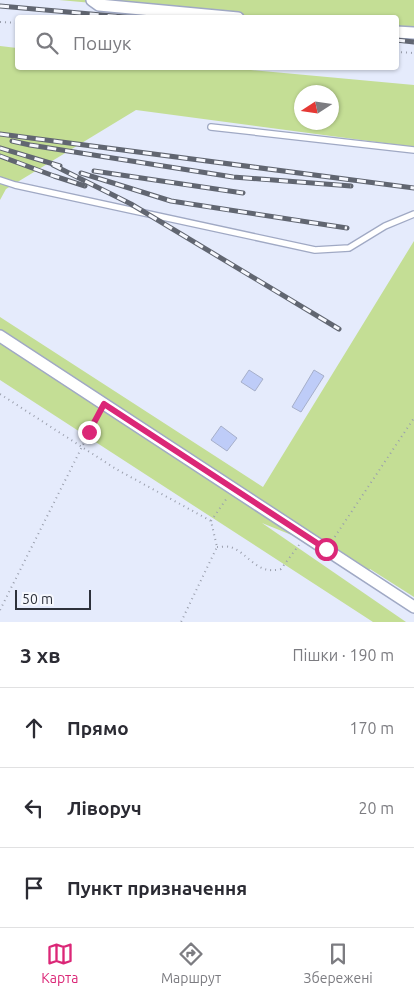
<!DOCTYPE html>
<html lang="uk">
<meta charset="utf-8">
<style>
:root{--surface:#fff;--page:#f2f2f3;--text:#2b2b33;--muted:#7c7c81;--line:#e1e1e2;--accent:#db2777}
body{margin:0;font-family:Ubuntu,sans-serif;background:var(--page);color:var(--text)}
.compass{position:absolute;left:294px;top:85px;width:45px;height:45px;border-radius:50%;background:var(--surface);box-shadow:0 1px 4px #0004;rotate:258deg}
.scale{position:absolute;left:15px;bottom:12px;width:76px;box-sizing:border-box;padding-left:5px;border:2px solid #2d313b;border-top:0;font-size:14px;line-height:18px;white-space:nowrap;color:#2d313b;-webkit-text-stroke:4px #f6f8fe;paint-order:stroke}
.stop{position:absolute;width:15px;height:15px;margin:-11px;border:4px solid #db2777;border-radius:50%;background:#fff}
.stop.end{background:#db2777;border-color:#fff;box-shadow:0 1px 5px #0008}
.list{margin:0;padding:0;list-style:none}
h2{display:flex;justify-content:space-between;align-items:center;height:65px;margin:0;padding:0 20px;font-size:21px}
h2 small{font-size:16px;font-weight:400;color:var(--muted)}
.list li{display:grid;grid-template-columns:32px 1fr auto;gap:15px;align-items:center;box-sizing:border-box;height:80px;padding:0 20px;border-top:1px solid var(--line)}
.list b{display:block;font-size:19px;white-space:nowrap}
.list em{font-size:16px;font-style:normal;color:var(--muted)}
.icon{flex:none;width:28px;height:28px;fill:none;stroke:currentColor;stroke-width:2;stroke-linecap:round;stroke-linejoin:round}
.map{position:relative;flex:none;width:414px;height:622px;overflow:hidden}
.search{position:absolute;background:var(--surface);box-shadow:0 1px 4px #0004;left:15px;right:15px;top:15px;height:55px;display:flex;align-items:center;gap:12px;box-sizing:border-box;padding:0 18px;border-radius:5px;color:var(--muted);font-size:19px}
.sheet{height:305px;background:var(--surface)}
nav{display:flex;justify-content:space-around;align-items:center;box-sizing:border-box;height:70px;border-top:1px solid var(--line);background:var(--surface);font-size:14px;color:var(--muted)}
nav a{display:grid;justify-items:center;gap:2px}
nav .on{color:var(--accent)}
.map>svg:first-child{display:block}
.green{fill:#c4de95;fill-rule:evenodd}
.building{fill:#beccf8;stroke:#a6afca}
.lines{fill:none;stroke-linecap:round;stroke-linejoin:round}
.lane-casing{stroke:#a0a9c4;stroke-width:8}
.street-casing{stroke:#a0a9c4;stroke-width:14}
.path{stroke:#9a9fad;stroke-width:2;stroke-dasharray:1 4;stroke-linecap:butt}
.lane{stroke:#fff;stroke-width:5.5}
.street{stroke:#fff;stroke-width:11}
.rail-casing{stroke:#616671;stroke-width:5}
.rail{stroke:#f6f8fe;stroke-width:3;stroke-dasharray:9;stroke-linecap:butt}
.route{stroke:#db2777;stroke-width:6}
</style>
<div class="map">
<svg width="414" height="622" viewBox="0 0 414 622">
<rect width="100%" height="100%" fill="#e5ebfc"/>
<g class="green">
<polygon points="59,0 414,0 414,33 397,31 396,18 249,17"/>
<path d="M0 46 17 48 18 68H230L414 85V147L136 110 6 189 0 200ZM302 92H332V122H302Z"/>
<polygon points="414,241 414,597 370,569 366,575 326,549 262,523 406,622 373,622 0,380 0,317 263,487"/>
</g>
<g class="building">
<polygon points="249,370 263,379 255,391 241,382"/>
<polygon points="314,370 324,376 301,412 292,407"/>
<polygon points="221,426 237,438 227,451 211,440"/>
</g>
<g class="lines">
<defs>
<g id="lane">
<polyline points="211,127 414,150"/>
<polyline points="0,180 15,185 315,250 349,248 385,226 414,214"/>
</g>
<g id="street">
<polyline points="92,0 99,5 238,18"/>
<polyline points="396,32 414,33"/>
<polyline points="0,336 414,607"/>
</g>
</defs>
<use href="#lane" class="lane-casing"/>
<use href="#street" class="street-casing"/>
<g class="path">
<polyline points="0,22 18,23"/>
<polyline points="396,52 414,53"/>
<polyline points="0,394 116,469 211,521 217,547 181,622"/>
<polyline points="211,521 227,498"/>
<polyline points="332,541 414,418"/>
<path d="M217 547C221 547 226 546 230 547 247 551 256 576 281 569L299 545"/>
<polyline points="0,610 99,413"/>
</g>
<use href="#lane" class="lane"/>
<use href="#street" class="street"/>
<defs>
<g id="rail">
<polyline points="0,6 136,18"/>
<polyline points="396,40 414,42"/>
<polyline points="0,134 414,188"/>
<polyline points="12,141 30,145 233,177 351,186"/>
<polyline points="0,148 60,166"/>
<polyline points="0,156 54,176 85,186"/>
<polyline points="53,165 131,204 339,329"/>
<polyline points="94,171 243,193"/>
<polyline points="81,173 171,201 347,228"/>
</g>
</defs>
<use href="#rail" class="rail-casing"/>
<use href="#rail" class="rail"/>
</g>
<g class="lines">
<polyline class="route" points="89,432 104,404 326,549"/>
</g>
</svg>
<svg class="compass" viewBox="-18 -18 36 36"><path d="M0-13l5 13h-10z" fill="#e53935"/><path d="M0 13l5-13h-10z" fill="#7c7c81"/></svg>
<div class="scale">50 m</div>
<div class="stop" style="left:326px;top:549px"></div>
<div class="stop end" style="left:89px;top:432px"></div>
<div class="search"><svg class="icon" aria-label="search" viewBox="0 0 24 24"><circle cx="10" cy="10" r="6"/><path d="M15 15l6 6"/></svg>Пошук</div>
</div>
<section class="sheet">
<h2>3 хв<small>Пішки · 190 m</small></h2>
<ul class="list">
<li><svg class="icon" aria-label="ahead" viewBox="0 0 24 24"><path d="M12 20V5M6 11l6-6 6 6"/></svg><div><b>Прямо</b></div><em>170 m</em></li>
<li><svg class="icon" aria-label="left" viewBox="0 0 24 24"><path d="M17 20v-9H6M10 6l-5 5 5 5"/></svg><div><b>Ліворуч</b></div><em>20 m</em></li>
<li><svg class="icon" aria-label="arrive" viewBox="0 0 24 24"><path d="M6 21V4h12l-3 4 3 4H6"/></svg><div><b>Пункт призначення</b></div></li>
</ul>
</section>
<nav>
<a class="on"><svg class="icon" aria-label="map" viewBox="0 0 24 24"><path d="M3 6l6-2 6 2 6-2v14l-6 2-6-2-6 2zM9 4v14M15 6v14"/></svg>Карта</a>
<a><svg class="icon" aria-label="directions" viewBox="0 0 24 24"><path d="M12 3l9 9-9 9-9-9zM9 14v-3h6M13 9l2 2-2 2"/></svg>Маршрут</a>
<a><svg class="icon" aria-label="saved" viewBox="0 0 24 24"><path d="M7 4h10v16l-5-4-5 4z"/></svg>Збережені</a>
</nav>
